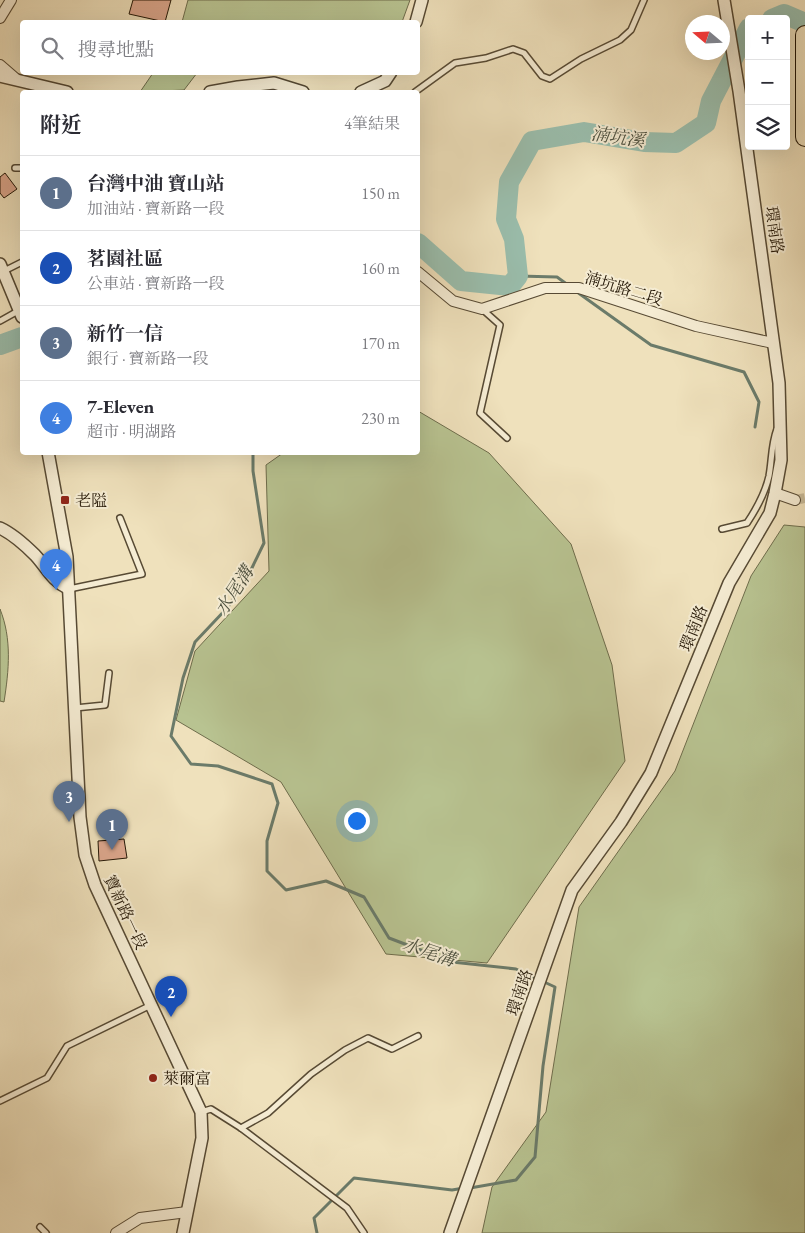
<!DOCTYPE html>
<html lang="zh-TW">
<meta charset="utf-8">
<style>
:root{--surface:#fff;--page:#f2f2f3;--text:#2b2b33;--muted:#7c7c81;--line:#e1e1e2;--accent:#b45309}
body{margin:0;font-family:"EB Garamond","Noto Serif TC",serif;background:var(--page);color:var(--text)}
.controls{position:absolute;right:15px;top:15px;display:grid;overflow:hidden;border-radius:5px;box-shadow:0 5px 20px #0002}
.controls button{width:45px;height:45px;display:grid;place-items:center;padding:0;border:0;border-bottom:1px solid var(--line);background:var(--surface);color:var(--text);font:25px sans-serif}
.compass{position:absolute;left:685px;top:15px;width:45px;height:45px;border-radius:50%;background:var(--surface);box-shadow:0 5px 20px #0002;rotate:289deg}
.you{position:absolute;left:356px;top:820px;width:18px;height:18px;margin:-12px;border:4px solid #fff;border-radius:50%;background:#1a73e8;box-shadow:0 0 0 8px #1a73e833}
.badge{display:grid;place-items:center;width:32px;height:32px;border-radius:50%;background:var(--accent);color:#fff;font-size:16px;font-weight:700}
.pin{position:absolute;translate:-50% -41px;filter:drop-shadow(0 1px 2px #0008)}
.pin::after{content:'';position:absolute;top:26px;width:18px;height:15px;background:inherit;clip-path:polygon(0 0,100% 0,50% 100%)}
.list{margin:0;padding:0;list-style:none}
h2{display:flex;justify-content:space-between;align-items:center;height:65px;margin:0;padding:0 20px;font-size:21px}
h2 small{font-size:16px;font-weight:400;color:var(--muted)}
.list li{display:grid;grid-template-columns:32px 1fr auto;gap:15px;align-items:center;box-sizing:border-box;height:75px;padding:0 20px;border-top:1px solid var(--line)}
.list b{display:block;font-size:19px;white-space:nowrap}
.list p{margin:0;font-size:16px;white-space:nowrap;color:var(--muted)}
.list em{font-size:16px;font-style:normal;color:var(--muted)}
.icon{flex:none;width:28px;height:28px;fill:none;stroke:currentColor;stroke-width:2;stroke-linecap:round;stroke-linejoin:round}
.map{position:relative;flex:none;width:805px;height:1233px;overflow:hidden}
.search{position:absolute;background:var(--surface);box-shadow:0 5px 20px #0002;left:20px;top:20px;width:400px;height:55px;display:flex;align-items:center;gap:12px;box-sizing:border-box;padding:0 18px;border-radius:5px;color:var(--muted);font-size:19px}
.panel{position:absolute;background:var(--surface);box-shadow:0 5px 20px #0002;left:20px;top:90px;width:400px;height:365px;border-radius:5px}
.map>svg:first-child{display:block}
.green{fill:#b8c391;stroke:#6e6d4c}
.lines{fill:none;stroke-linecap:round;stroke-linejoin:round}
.stream{stroke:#6b7b6a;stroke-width:3}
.river{stroke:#9abead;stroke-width:20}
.building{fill:#dca78d;stroke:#241706}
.minor-tunnel{stroke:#c6b998;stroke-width:10;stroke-dasharray:10 5;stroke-linecap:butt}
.service-casing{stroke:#574a34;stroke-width:8}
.minor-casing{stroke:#574a34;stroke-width:12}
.tertiary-casing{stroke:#574a34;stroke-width:14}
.motorway-casing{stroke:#241706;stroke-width:20}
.service{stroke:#f5ecd3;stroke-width:5}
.minor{stroke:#f5ecd3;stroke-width:10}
.tertiary{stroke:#f5ecd3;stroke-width:11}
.motorway{stroke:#efe1bc;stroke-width:18}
.poi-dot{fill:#8f2418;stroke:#f5ecd3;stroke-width:2}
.labels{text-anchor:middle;stroke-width:4;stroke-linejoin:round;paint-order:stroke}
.street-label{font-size:16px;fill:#241706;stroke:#f5ecd3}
.poi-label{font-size:16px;fill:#241706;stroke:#f5ecd3;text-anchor:start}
.water-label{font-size:18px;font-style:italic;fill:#4d5140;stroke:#f5ecd3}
</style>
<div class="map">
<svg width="805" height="1233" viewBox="0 0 805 1233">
<rect width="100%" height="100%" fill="#efe1bc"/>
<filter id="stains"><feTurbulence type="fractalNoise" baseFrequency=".004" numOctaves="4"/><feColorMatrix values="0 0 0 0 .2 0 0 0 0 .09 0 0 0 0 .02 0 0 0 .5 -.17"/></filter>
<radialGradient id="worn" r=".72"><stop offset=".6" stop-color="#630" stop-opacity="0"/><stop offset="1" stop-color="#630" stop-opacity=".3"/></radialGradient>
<g class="green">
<polygon points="188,0 410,0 402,22 182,22"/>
<polygon points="153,73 153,72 197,73 184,90 140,92"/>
<polygon points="418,411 489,453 571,544 612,665 625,761 487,963 386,954 281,782 176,720 195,651 269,571 266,465 283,453 418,452"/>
<polygon points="784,525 805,527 805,1233 482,1233 492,1187 546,1112 579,907 675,771 751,576"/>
<path d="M0 609C12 639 9 670 4 702L0 701Z"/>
</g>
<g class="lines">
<g class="stream">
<polyline points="518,276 557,277 568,285"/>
<polyline points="577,292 651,345 744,372 759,402 755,427"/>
<polyline points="253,452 253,471 264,543 249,574 228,607 195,642 183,678 171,736 191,764 218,766 272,784 278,803 267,841 267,871 286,890 326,881 364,897 389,938 452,962 516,969 537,979"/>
<polyline points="470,1188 516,1180 535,1157 543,1066 555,987 542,981"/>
<polyline points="317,1233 314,1218 354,1178 452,1190 464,1188"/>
</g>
<g class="river">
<polyline points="772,19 784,14 805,23"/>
<polyline points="418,243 461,281 510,286 518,276 514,239 506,219 509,182 532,141 584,132 644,142 676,143 706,123 711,101 749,28"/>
<polyline points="0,345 22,337"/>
</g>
</g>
<g class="building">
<polygon points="133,0 171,0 165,22 129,14"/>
<polygon points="5,173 17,189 4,198 0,193 0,177"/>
<polygon points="124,839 127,858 99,861 98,841"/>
</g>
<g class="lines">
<polyline class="minor-tunnel" points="795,500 805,498"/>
<defs>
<g id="service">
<polyline points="415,92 455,63 486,58 513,49 524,53 542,76 550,79 581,59 620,40 631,30 644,0"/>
<polyline points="15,168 22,168"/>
<polyline points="4,271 22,262"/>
<polyline points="482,309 500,325 480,413 507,438"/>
<polyline points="0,321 18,311"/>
<path d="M722 529 747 523C757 508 765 494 769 476 772 460 771 445 777 429"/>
<polyline points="69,589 142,574 120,518"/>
<polyline points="75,708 105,705 109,673"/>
<polyline points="0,1101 47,1078 67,1046 151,1005"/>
<polyline points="201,1112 211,1109 241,1128 347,1208 364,1233"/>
<polyline points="241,1128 268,1113 311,1074 345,1050 368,1038 392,1049 418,1036"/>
<polyline points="40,1227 46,1233"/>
</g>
<g id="minor">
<polyline points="0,18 11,0"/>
<polyline points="0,65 15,78"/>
<polyline points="418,272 453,301 482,309 545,288 579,288 696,326 773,343"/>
<polyline points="775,493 795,500"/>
<polyline points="116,1233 140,1218 187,1212"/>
</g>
<g id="tertiary">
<polyline points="416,22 422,0"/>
<polyline points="0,76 67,92"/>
<polyline points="210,92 238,87 274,83 303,92"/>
<polyline points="361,92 385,81 391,72"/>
<polyline points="0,264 22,317"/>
<polyline points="48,452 67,557 80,817 85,855 95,885 201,1112 202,1138 183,1233"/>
<path d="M0 528C13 534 25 545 35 555 47 568 52 581 69 589"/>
<polyline points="450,1233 572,890 621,822 651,773 729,583 770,513 775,493 781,460 779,383 739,91 724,0"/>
</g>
<polyline id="motorway" points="805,35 805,137"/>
</defs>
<use href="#service" class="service-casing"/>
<use href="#minor" class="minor-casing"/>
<use href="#tertiary" class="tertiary-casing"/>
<use href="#motorway" class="motorway-casing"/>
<use href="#service" class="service"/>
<use href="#minor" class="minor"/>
<use href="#tertiary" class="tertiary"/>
<use href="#motorway" class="motorway"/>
</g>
<g class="poi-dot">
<rect x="60" y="495" width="10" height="10" rx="2.5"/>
<circle cx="153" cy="1078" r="5"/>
</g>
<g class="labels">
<g class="street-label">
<text transform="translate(775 230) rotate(82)" y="6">環南路</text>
<text transform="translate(624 288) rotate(17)" y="6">湳坑路二段</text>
<text transform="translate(693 628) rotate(-68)" y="6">環南路</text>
<text transform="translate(126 912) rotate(65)" y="6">寶新路一段</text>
<text transform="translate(519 992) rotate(-71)" y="6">環南路</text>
</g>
<g class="poi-label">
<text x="75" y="506">老隘</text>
<text x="163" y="1084">萊爾富</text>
</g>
<g class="water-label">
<text transform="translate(618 137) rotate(8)" y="6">湳坑溪</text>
<text transform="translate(234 591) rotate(-57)" y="6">水尾溝</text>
<text transform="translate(429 952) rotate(19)" y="6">水尾溝</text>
</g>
</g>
<rect width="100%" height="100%" filter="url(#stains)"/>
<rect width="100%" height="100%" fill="url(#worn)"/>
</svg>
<div class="controls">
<button>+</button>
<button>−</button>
<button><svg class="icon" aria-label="layers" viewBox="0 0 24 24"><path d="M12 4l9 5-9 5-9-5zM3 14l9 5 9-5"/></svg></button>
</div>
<svg class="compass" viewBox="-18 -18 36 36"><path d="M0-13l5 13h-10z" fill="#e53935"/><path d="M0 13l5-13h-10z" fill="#7c7c81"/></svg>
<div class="you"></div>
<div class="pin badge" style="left:112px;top:850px;background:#5c6f8a">1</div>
<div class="pin badge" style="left:171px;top:1017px;background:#1a4fb4">2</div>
<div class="pin badge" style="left:69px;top:822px;background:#5c6f8a">3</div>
<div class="pin badge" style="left:56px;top:590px;background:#3f7fe0">4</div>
<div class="search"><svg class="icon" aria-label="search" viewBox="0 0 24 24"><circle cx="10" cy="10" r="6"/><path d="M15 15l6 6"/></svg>搜尋地點</div>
<section class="panel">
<h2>附近<small>4筆結果</small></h2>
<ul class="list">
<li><span class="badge" style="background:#5c6f8a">1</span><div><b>台灣中油 寶山站</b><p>加油站 · 寶新路一段</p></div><em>150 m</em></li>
<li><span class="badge" style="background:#1a4fb4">2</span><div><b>茗園社區</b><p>公車站 · 寶新路一段</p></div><em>160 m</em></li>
<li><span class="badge" style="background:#5c6f8a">3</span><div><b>新竹一信</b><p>銀行 · 寶新路一段</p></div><em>170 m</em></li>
<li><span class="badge" style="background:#3f7fe0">4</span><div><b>7-Eleven</b><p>超市 · 明湖路</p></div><em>230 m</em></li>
</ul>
</section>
</div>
